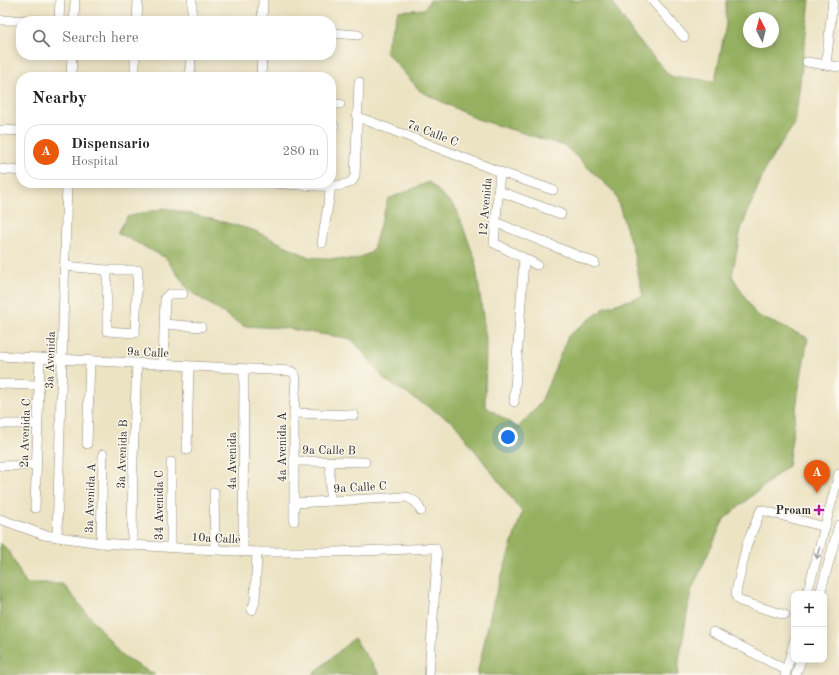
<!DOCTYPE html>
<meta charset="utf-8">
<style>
:root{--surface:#fff;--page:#f6f6f6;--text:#202124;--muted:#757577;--line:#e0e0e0;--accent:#ea580c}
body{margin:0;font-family:"Old Standard TT",serif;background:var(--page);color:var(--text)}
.controls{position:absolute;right:12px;bottom:12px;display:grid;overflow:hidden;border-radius:8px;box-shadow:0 2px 10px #0003}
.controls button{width:36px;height:36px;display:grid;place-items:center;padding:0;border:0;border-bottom:1px solid var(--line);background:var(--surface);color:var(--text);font:20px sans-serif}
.compass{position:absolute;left:743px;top:12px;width:36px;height:36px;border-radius:50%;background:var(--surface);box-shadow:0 2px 10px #0003;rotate:353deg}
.you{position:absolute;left:508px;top:437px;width:14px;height:14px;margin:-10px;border:3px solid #fff;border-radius:50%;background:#1a73e8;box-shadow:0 0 0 6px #1a73e833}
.badge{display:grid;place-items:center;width:26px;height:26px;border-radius:50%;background:var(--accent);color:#fff;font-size:13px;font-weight:700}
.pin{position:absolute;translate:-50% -33px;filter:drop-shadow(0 1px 2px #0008)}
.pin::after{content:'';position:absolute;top:21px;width:14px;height:12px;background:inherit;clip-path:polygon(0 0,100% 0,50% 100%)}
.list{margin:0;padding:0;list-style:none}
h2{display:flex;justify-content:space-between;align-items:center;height:52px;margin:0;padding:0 16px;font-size:17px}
h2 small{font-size:13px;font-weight:400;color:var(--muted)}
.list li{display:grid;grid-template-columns:26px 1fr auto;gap:12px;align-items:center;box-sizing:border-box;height:56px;margin:0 8px 8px;padding:0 8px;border:1px solid var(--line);border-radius:16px}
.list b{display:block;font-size:15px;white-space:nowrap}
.list p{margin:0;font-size:13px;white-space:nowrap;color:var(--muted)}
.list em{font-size:13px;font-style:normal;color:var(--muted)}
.icon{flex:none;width:22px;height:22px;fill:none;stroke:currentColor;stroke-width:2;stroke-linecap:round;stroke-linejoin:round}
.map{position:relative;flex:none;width:839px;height:675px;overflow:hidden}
.search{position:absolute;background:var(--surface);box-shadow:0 2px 10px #0003;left:16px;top:16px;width:320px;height:44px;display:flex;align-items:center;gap:10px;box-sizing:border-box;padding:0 14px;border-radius:16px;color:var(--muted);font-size:15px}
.panel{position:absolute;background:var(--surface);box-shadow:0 2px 10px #0003;left:16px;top:72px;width:320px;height:116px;border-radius:16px}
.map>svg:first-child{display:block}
.forest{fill:#95b061;stroke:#606e46;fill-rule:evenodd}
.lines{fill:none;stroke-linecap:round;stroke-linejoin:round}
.minor-casing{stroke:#8c8777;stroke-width:10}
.minor{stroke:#fff;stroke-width:9}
.oneway{stroke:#a0a0a0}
.poi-dot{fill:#b5179e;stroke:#fbf7ec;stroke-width:1.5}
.labels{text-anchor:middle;stroke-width:3;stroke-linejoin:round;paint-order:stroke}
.street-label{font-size:12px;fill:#2b2b2b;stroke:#fbf7ec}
.poi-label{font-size:12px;font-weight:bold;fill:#2b2b2b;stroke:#fbf7ec;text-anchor:end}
</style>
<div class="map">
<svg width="839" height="675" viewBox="0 0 839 675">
<rect width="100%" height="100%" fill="#fbf7ec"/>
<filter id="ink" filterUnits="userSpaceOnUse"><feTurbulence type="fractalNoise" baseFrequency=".025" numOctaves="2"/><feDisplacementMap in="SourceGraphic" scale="8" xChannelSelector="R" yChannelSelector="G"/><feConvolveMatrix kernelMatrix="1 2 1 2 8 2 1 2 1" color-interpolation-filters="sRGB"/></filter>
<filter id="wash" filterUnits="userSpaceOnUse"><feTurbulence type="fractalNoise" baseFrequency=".012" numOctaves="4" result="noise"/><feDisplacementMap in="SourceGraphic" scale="16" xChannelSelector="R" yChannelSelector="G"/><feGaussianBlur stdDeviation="0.9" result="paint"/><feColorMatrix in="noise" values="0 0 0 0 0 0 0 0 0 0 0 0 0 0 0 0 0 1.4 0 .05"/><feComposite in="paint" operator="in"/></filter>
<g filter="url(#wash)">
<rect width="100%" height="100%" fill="#ece3c3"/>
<g class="forest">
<path d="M430 0H611L633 34 670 76 715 81 726 24V0H810L795 123 766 167 741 229 732 276 756 315 808 338 799 388 788 466 724 519 691 591 679 661 678 675H477L493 603 522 512 454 423 385 380 352 339 283 328 243 326 188 290 166 258 118 233 127 217 164 208 204 217 253 230 309 257 354 260 372 252 388 199 429 182 456 208 475 259 486 339 485 406 518 428 541 402 568 336 606 307 643 296 633 250 615 193 565 146 477 119 420 91 385 51 398 11 424 9ZM749 18H773V42H749Z"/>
<polygon points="0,543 8,550 26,584 63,584 122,656 155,675 0,675"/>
<polygon points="354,638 380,675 312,675"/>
</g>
</g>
<g filter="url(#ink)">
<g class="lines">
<defs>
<g id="minor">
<polyline points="652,0 684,37"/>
<polyline points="0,20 59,21 60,0"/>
<polyline points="74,21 75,0"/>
<polyline points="137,21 138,0"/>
<polyline points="192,21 192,0"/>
<polyline points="262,21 263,0"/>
<polyline points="331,33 358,35"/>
<polyline points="807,62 839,67"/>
<polyline points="826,65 833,0"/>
<polyline points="135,75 135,55"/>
<polyline points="71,77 72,55"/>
<polyline points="190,77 191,55"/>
<polyline points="261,77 262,55"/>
<polyline points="331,104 340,104"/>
<polyline points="357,117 366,120 500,172 553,190"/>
<polyline points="331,126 334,126"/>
<polyline points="0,130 21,131"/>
<polyline points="0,169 21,171"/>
<polyline points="500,172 494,243 537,265"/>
<path d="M274 183C289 184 342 191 352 181 353 181 354 177 355 176L359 82"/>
<polyline points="499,191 561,214"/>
<polyline points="495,222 595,263"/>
<polyline points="322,243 331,186"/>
<polyline points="65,266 107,270 138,270 135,333 107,331 107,270"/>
<polyline points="164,324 201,327"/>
<polyline points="0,356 290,371 294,373 296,378 294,413 294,521"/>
<polyline points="163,364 165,298 169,294 183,294"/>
<polyline points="0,384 39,385"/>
<polyline points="514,402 524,259"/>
<polyline points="294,413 354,415"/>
<polyline points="0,424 37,424"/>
<polyline points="87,444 90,361"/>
<polyline points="187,450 189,367"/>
<polyline points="294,461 365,462"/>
<polyline points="171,462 171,547"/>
<polyline points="0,466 36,465"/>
<polyline points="214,492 215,550"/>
<polyline points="330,501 330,462"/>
<polyline points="294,503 407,497 416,502 421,511"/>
<polyline points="35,508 40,358"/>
<polyline points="0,519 44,535 101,543 178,548 257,552 334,552 435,548 437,553 437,559 429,675"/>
<polyline points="57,537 67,183"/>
<polyline points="101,543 103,454"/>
<polyline points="132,544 133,458 137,364"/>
<polyline points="243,552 244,370"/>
<polyline points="807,594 839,474"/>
<polyline points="820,594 839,525"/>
<polyline points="252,610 255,601 257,552"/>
<polyline points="785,615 740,601 737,598 736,592 747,544 761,510 825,527"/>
<polyline points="713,632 786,670"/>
<polyline points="785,675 794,642"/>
<polyline points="796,675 801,660"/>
</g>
</defs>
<use href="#minor" class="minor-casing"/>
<use href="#minor" class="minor"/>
</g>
<defs><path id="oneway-shaft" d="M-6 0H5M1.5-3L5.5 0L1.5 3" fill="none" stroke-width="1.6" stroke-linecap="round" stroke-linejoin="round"/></defs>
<use class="oneway" href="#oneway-shaft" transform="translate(818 553) rotate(105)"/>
</g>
<path class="poi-dot" d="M817 504h4v4h4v4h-4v4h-4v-4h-4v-4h4z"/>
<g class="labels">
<g class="street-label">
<text transform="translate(433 133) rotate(21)" y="4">7a Calle C</text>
<text transform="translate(485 207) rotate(-85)" y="4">12 Avenida</text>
<text transform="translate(148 352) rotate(3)" y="4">9a Calle</text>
<text transform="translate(50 360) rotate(-88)" y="4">3a Avenida</text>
<text transform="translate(25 433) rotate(-88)" y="4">2a Avenida C</text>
<text transform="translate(282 447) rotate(-90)" y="4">4a Avenida A</text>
<text transform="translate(329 450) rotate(1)" y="4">9a Calle B</text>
<text transform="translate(122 454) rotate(-88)" y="4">3a Avenida B</text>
<text transform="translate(232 461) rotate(-90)" y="4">4a Avenida</text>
<text transform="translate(360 487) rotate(-3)" y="4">9a Calle C</text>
<text transform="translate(90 498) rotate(-88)" y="4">3a Avenida A</text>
<text transform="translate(159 505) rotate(-90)" y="4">34 Avenida C</text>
<text transform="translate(216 538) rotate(3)" y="4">10a Calle</text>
</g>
<g class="poi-label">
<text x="811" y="514">Proam</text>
</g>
</g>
</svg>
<div class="controls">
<button>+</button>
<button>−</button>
</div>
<svg class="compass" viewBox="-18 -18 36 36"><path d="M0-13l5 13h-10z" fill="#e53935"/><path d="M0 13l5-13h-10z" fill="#757577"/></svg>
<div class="you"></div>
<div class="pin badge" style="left:817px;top:493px">A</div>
<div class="search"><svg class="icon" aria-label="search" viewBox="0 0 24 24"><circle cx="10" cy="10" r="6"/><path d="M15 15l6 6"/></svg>Search here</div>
<section class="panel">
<h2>Nearby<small></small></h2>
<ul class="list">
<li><span class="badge">A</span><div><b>Dispensario</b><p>Hospital</p></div><em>280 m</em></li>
</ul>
</section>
</div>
